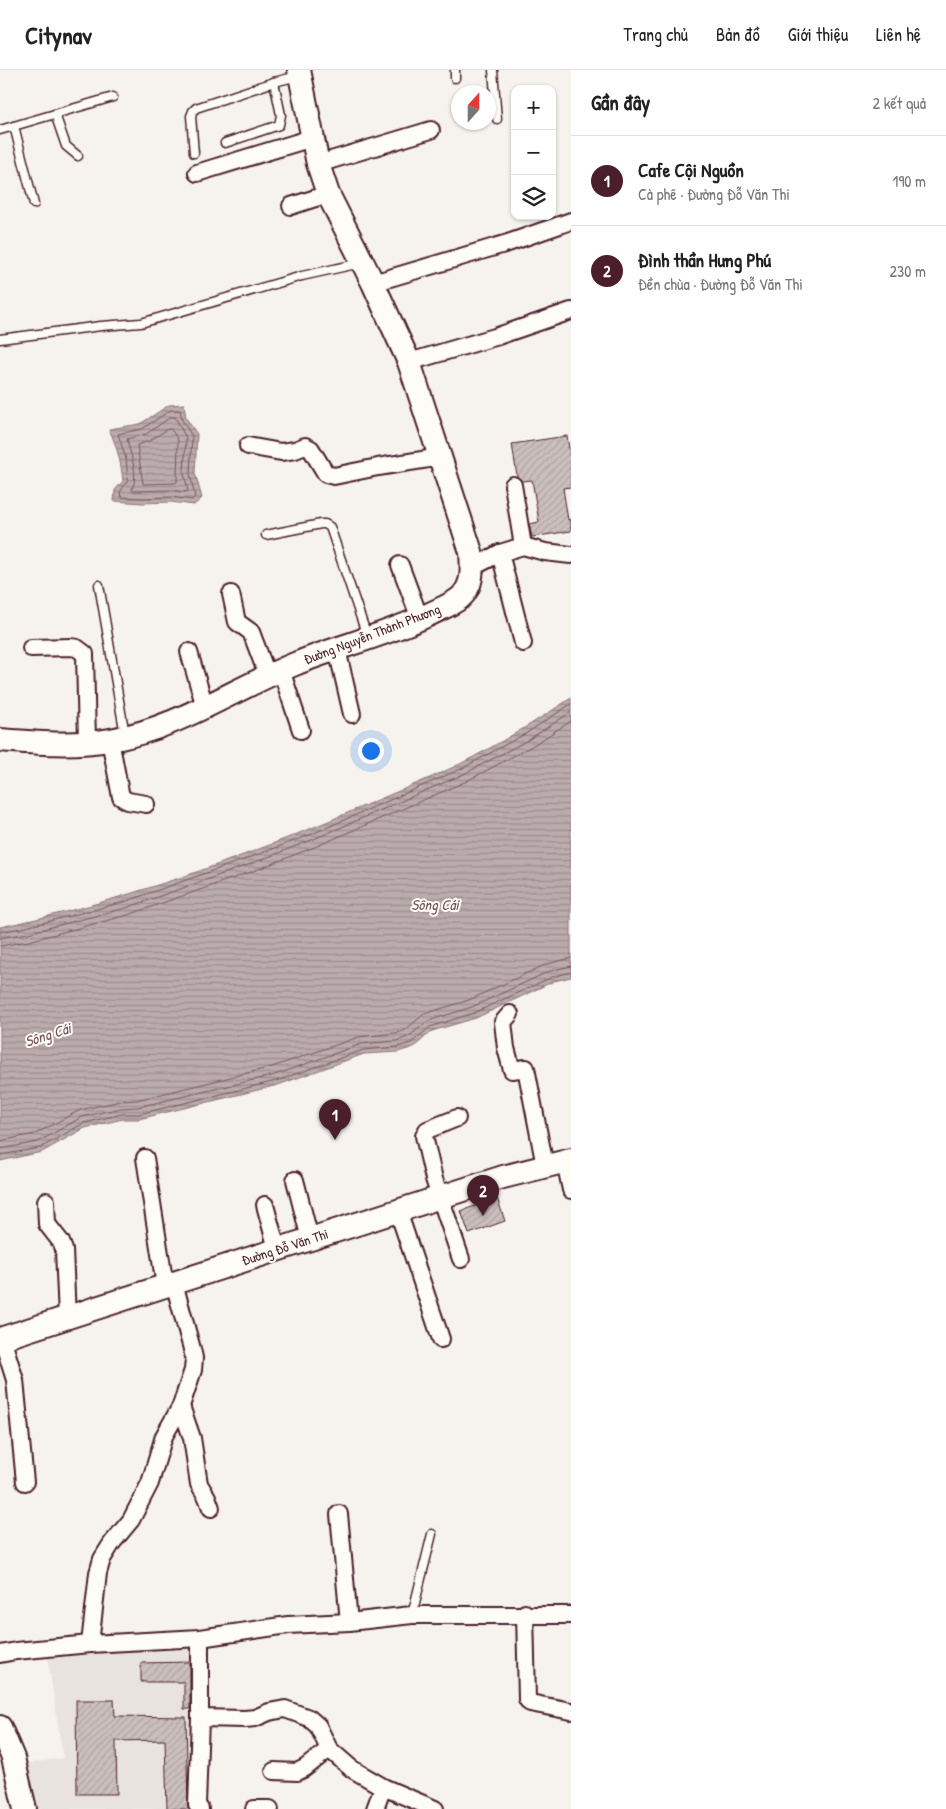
<!DOCTYPE html>
<html lang="vi">
<meta charset="utf-8">
<style>
:root{--surface:#fff;--page:#f2f2f2;--text:#222;--muted:#767676;--line:#e0e0e0;--accent:#4a1f2b}
body{margin:0;font-family:"Patrick Hand",sans-serif;background:var(--page);color:var(--text)}
.controls{position:absolute;right:15px;top:15px;display:grid;overflow:hidden;border-radius:10px;box-shadow:0 1px 4px #0004}
.controls button{width:45px;height:45px;display:grid;place-items:center;padding:0;border:0;border-bottom:1px solid var(--line);background:var(--surface);color:var(--text);font:25px sans-serif}
.compass{position:absolute;left:451px;top:15px;width:45px;height:45px;border-radius:50%;background:var(--surface);box-shadow:0 1px 4px #0004;rotate:21deg}
.you{position:absolute;left:370px;top:680px;width:18px;height:18px;margin:-12px;border:4px solid #fff;border-radius:50%;background:#1a73e8;box-shadow:0 0 0 8px #1a73e833}
.badge{display:grid;place-items:center;width:32px;height:32px;border-radius:50%;background:var(--accent);color:#fff;font-size:16px;font-weight:700}
.pin{position:absolute;translate:-50% -41px;filter:drop-shadow(0 1px 2px #0008)}
.pin::after{content:'';position:absolute;top:26px;width:18px;height:15px;background:inherit;clip-path:polygon(0 0,100% 0,50% 100%)}
.list{margin:0;padding:0;list-style:none}
h2{display:flex;justify-content:space-between;align-items:center;height:65px;margin:0;padding:0 20px;font-size:21px}
h2 small{font-size:16px;font-weight:400;color:var(--muted)}
.list li{display:grid;grid-template-columns:32px 1fr auto;gap:15px;align-items:center;box-sizing:border-box;height:90px;padding:0 20px;border-top:1px solid var(--line)}
.list b{display:block;font-size:19px;white-space:nowrap}
.list p{margin:0;font-size:16px;white-space:nowrap;color:var(--muted)}
.list em{font-size:16px;font-style:normal;color:var(--muted)}
.icon{flex:none;width:28px;height:28px;fill:none;stroke:currentColor;stroke-width:2;stroke-linecap:round;stroke-linejoin:round}
.map{position:relative;flex:none;width:571px;height:1739px;overflow:hidden}
header{display:flex;align-items:center;gap:30px;box-sizing:border-box;height:70px;padding:0 25px;background:var(--surface);border-bottom:1px solid var(--line)}
header strong{font-size:24px}
nav{display:flex;gap:28px;margin-inline-start:auto;font-size:18px}
main{display:flex}
aside{flex:1;background:var(--surface)}
.map>svg:first-child{display:block}
.built{fill:#e9e3e0}
.water{fill:url(#water-rules);stroke:#8e7378}
.lines{fill:none;stroke-linecap:round;stroke-linejoin:round}
.shore{stroke:#77575f;stroke-width:1}
.building{fill:url(#building-hatch);stroke:#4a1f2b}
.lane-casing{stroke:#4a1f2b;stroke-width:11}
.street-casing{stroke:#4a1f2b;stroke-width:20}
.secondary-casing{stroke:#4a1f2b;stroke-width:26}
.lane{stroke:#fdfcf7;stroke-width:8}
.street{stroke:#fdfcf7;stroke-width:16}
.secondary{stroke:#fdfcf7;stroke-width:22}
.labels{text-anchor:middle;stroke-width:4;stroke-linejoin:round;paint-order:stroke}
.street-label{font-size:14px;fill:#4a1f2b;stroke:#fdfcf7}
.water-label{font-size:15px;font-style:italic;fill:#725058;stroke:#fdfcf7}
</style>
<header>
<strong>Citynav</strong>
<nav><a>Trang chủ</a><a>Bản đồ</a><a>Giới thiệu</a><a>Liên hệ</a></nav>
</header>
<main>
<div class="map">
<svg width="571" height="1739" viewBox="0 0 571 1739">
<defs>
<pattern id="water-rules" width="6" height="5" patternUnits="userSpaceOnUse" patternTransform="scale(1.25)"><rect width="6" height="5" fill="#bbabac"/><path d="M0 2.5h6" fill="none" stroke="#9a8b8c"/></pattern>
<pattern id="building-hatch" width="6" height="6" patternUnits="userSpaceOnUse" patternTransform="scale(1.25)"><rect width="6" height="6" fill="#cbbfbe"/><path d="M-1 1l2-2M0 6l6-6M5 7l2-2" fill="none" stroke="#b0a4a3"/></pattern>
</defs>
<rect width="100%" height="100%" fill="#f6f3ef"/>
<filter id="ink" filterUnits="userSpaceOnUse"><feTurbulence type="fractalNoise" baseFrequency=".02" numOctaves="2"/><feDisplacementMap in="SourceGraphic" scale="10" xChannelSelector="R" yChannelSelector="G"/><feConvolveMatrix kernelMatrix="1 2 1 2 8 2 1 2 1" color-interpolation-filters="sRGB"/></filter>
<g filter="url(#ink)">
<polygon class="built" points="195,1573 194,1739 34,1739 23,1694 63,1688 47,1583"/>
<g class="water">
<path d="M184 334 186 348 197 364 195 403 202 428 194 435 171 432 142 433 114 431 115 420 123 411C121 392 117 377 109 359L140 354 169 335Z"/>
<path d="M571 628V907L554 911 476 948 432 961 414 977 398 982 364 984 278 1015 139 1049H123L85 1058 42 1082 0 1091V857C122 832 238 790 352 741 388 725 425 711 460 694 499 674 535 652 571 628Z"/>
</g>
<g class="lines">
<g class="shore">
<polygon points="171,340 180,340 182,350 192,366 190,404 195,427 192,430 171,427 142,428 121,427 120,422 128,410 126,389 118,364 142,359"/>
<path d="M171 347H175L186 368 184 403 188 421 185 422 171 420 133 421 132 419C139 404 130 384 127 369L146 364Z"/>
<polygon points="168,359 171,359 178,370 177,412 175,413 143,414 137,375 149,371"/>
<polyline points="0,862 26,857 124,832 246,789 312,764 461,699 525,664 571,634"/>
<polyline points="0,868 28,863 126,838 248,795 314,769 464,704 528,670 571,642"/>
<polyline points="0,876 29,871 128,845 251,802 317,776 467,711 532,676 571,651"/>
<polyline points="0,1071 35,1064 80,1040 120,1031 137,1030 272,997 359,967 395,963 404,961 424,944 469,930 547,894 571,888"/>
<polyline points="0,1079 38,1072 82,1047 121,1038 138,1037 275,1005 361,974 396,971 408,967 428,951 472,937 550,901 571,896"/>
<polyline points="0,1085 40,1078 84,1053 122,1044 139,1044 276,1011 363,980 397,977 411,973 430,957 474,943 552,907 571,902"/>
</g>
</g>
<g class="building">
<polygon points="567,366 571,391 571,417 563,418 568,450 571,449 571,461 532,467 529,454 539,452 532,410 522,411 517,406 512,374"/>
<polygon points="497,1128 505,1151 469,1164 461,1141"/>
<polygon points="190,1592 190,1639 184,1639 184,1612 141,1612 141,1593"/>
<polygon points="76,1630 114,1630 115,1646 186,1647 188,1739 167,1739 165,1670 116,1671 117,1724 77,1724"/>
</g>
<g class="lines">
<defs>
<g id="lane">
<polyline points="455,0 455,8"/>
<polyline points="493,0 497,49"/>
<polyline points="55,44 66,76 78,86"/>
<polyline points="14,56 34,134"/>
<polyline points="0,60 113,27"/>
<polyline points="225,73 279,55 281,45 274,12"/>
<polyline points="194,83 191,46 193,41 196,38 274,12 298,6"/>
<polyline points="0,269 101,256 141,253 302,206 361,193"/>
<polyline points="266,465 321,454 325,454 330,457 367,566"/>
<polyline points="99,515 125,665"/>
<polyline points="412,1545 432,1464"/>
</g>
<g id="street">
<polyline points="318,94 431,60"/>
<polyline points="197,103 312,68"/>
<polyline points="291,136 328,124"/>
<polyline points="373,213 508,173 571,151"/>
<polyline points="409,292 495,267 571,241"/>
<polyline points="248,376 281,382 295,380 305,376 311,379 326,404 334,406 378,397 441,387"/>
<polyline points="513,415 523,476"/>
<polyline points="500,483 523,573"/>
<polyline points="400,495 420,549"/>
<polyline points="473,497 500,483 523,476 545,482 571,485"/>
<polyline points="231,524 237,552 251,562 268,607"/>
<polyline points="31,578 71,577 77,578 85,584 87,672"/>
<polyline points="337,579 352,644"/>
<polyline points="189,582 205,637"/>
<polyline points="281,600 301,660"/>
<polyline points="110,670 121,727 128,731 146,734"/>
<polyline points="510,944 503,952 506,978 512,1000 526,998 545,1096"/>
<polyline points="457,1048 427,1060 424,1066 434,1109 461,1189"/>
<polyline points="145,1088 165,1216"/>
<polyline points="565,1091 571,1120"/>
<polyline points="295,1110 310,1169"/>
<polyline points="46,1131 47,1154 61,1172 64,1180 67,1247"/>
<polyline points="265,1135 277,1179"/>
<polyline points="398,1141 441,1269"/>
<polyline points="2,1268 15,1310 25,1412"/>
<polyline points="181,1336 192,1368 199,1414 207,1427 211,1438"/>
<polyline points="339,1444 349,1552"/>
<polyline points="525,1543 527,1629 530,1633 571,1641"/>
<polyline points="200,1568 200,1648 245,1649 255,1648 269,1642 285,1639 309,1648 318,1656 329,1679 352,1699 383,1717 435,1739"/>
<polyline points="90,1574 98,1503 102,1489 112,1473 131,1450 150,1413 164,1366 181,1336 193,1300 194,1288 192,1279 174,1213"/>
<polyline points="0,1584 16,1581 90,1574 200,1568 288,1555 349,1552 412,1545 571,1545"/>
<polyline points="200,1648 197,1735 200,1739"/>
<polyline points="274,1701 297,1702 305,1698 329,1679"/>
<polyline points="254,1739 270,1739"/>
<polyline points="375,1739 383,1717"/>
</g>
<g id="secondary">
<path d="M0 670C36 673 74 676 110 670 177 659 233 619 295 594 339 576 387 565 430 544 440 539 451 535 460 528 474 515 472 499 471 482L409 292 373 213 328 124 318 94 299 0"/>
<polyline points="0,1269 503,1107 571,1090"/>
<polyline points="0,1657 13,1688 25,1739"/>
</g>
</defs>
<use href="#lane" class="lane-casing"/>
<use href="#street" class="street-casing"/>
<use href="#secondary" class="secondary-casing"/>
<use href="#lane" class="lane"/>
<use href="#street" class="street"/>
<use href="#secondary" class="secondary"/>
</g>
</g>
<g class="labels">
<g class="street-label">
<text transform="translate(372 564) rotate(-21)" y="5">Đường Nguyễn Thành Phương</text>
<text transform="translate(285 1177) rotate(-18)" y="5">Đường Đỗ Văn Thi</text>
</g>
<g class="water-label">
<text x="435" y="840">Sông Cái</text>
<text transform="translate(48 965) rotate(-18)" y="5">Sông Cái</text>
</g>
</g>
</svg>
<div class="controls">
<button>+</button>
<button>−</button>
<button><svg class="icon" aria-label="layers" viewBox="0 0 24 24"><path d="M12 4l9 5-9 5-9-5zM3 14l9 5 9-5"/></svg></button>
</div>
<svg class="compass" viewBox="-18 -18 36 36"><path d="M0-13l5 13h-10z" fill="#e53935"/><path d="M0 13l5-13h-10z" fill="#767676"/></svg>
<div class="you"></div>
<div class="pin badge" style="left:335px;top:1070px">1</div>
<div class="pin badge" style="left:483px;top:1146px">2</div>
</div>
<aside>
<h2>Gần đây<small>2 kết quả</small></h2>
<ul class="list">
<li><span class="badge">1</span><div><b>Cafe Cội Nguồn</b><p>Cà phê · Đường Đỗ Văn Thi</p></div><em>190 m</em></li>
<li><span class="badge">2</span><div><b>Đình thần Hưng Phú</b><p>Đền chùa · Đường Đỗ Văn Thi</p></div><em>230 m</em></li>
</ul>
</aside>
</main>
